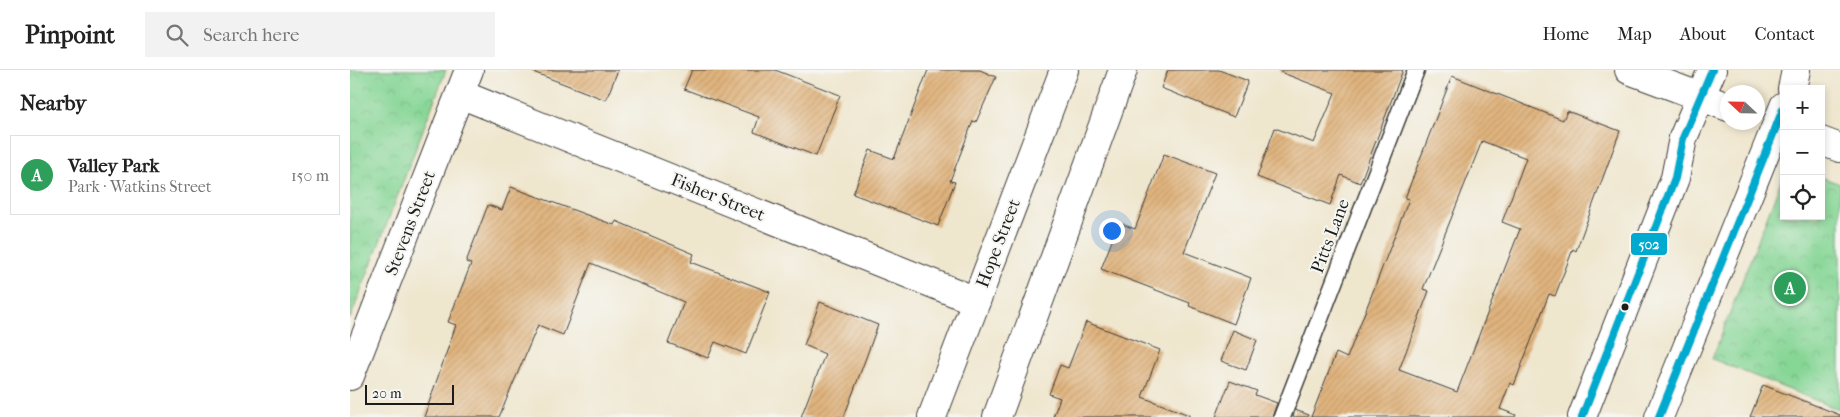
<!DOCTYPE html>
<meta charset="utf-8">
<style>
:root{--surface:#fff;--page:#f2f2f2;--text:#222;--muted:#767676;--line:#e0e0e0;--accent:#b5179e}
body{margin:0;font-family:"IM FELL French Canon",serif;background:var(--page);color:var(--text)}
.controls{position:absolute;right:15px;top:15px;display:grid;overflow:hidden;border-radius:0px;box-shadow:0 2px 8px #0003}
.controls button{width:45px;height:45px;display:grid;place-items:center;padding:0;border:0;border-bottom:1px solid var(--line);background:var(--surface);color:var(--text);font:25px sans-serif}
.compass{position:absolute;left:1370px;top:15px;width:45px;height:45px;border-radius:50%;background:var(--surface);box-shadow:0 2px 8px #0003;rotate:292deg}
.scale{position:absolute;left:15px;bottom:12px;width:89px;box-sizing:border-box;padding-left:5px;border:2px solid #1c1c1c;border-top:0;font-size:14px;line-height:18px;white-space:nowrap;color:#1c1c1c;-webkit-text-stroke:4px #f6f6f2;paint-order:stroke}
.you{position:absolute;left:761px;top:160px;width:18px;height:18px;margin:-12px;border:4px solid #fff;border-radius:50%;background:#1a73e8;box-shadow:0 0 0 8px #1a73e833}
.badge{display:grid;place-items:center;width:32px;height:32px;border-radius:50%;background:var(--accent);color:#fff;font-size:16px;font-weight:700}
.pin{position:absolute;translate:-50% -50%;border:2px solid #fff;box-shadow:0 1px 5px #0006}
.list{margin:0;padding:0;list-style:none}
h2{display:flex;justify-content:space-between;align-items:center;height:65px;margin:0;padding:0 20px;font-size:21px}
h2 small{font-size:16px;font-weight:400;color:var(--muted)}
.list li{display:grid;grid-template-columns:32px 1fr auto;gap:15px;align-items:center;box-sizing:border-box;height:80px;margin:0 10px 10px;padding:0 10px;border:1px solid var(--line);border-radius:0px}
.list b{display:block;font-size:19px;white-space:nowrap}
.list p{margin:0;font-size:16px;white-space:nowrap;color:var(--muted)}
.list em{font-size:16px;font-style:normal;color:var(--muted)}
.icon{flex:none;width:28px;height:28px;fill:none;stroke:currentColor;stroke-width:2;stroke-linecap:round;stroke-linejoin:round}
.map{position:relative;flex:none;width:1490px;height:347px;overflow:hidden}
header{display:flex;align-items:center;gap:30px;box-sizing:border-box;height:70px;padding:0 25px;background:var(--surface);border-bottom:1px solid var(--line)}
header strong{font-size:24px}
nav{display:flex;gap:28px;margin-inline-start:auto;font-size:18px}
.search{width:350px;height:45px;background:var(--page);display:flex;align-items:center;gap:12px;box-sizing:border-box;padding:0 18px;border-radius:0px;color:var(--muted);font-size:19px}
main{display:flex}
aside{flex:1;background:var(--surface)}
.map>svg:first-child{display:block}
.park{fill:url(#park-crowns);stroke:#517958}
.building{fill:url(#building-hatch);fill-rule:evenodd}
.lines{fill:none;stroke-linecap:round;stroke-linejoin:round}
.service-casing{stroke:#3c3a37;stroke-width:19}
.minor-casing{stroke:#3c3a37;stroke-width:30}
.tertiary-casing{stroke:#3c3a37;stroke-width:30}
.service{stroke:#fff;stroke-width:16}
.minor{stroke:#fff;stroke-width:28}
.tertiary{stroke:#fff;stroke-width:28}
.bus-1-casing{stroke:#f6f6f2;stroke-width:11}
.bus-1{stroke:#00a9ce;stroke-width:8}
.bus-dot{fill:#1c1c1c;stroke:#f6f6f2;stroke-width:2}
.labels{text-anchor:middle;stroke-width:4;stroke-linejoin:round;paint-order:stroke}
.street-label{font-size:18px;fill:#1c1c1c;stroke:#f6f6f2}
.line-badge{stroke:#f6f6f2;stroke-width:2}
.badge-label{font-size:14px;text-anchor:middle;font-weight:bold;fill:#fff}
</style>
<header>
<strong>Pinpoint</strong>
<div class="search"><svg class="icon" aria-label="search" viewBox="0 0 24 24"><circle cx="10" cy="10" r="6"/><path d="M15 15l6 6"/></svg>Search here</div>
<nav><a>Home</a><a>Map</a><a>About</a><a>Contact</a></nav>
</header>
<main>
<aside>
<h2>Nearby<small></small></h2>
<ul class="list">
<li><span class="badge" style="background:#2e9e5b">A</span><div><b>Valley Park</b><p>Park · Watkins Street</p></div><em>150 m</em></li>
</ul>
</aside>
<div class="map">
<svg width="1490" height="347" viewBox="0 0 1490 347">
<defs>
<pattern id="park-crowns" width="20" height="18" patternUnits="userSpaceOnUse" patternTransform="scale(1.25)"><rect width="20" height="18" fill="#86d695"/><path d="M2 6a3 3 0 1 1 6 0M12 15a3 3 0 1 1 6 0" fill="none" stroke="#73b780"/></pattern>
<pattern id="building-hatch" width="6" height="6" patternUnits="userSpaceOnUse" patternTransform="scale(1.25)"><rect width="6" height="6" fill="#e0b47e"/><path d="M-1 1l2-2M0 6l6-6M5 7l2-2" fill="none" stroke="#c09a6c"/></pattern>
</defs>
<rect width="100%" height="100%" fill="#f6f6f2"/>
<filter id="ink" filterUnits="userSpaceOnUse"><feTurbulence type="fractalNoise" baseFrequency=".02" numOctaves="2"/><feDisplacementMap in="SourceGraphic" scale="10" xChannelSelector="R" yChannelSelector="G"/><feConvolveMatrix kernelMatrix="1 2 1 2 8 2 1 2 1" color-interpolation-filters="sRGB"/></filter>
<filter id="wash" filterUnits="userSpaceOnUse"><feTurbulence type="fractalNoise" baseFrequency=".0096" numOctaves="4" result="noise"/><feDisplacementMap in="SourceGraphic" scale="20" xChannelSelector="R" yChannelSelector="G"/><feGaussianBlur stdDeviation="1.12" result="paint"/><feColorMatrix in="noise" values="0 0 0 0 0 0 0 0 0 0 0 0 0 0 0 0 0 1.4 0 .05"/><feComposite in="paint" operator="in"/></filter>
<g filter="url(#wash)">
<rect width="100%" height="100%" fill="#efe6ce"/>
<g class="park">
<polygon points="0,0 96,0 0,249"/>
<polygon points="1434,103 1434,146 1471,146 1471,107 1490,114 1490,340 1362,289"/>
</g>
<g id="blocks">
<g class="building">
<polygon points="183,0 268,0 256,30 183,2"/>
<polygon points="342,0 425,0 490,25 466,86 404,62 409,47 334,19"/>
<polygon points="578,0 630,0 646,7 626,52 623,51 600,111 605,112 588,156 503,124 520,80 544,89"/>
<polygon points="818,0 869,0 898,11 884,47 811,18"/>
<polygon points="930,0 1053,0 1010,113 991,105 980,135 907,107 925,58 964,73 985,23 930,2"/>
<path d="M1102 6 1213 50 1217 41 1270 61 1226 181 1223 179 1205 226 1199 224 1164 315 1160 313 1150 339 1166 345 1165 347H961L986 283 997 288 1059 129 1055 128ZM1132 71 1176 88 1152 152 1170 159 1107 322 1049 300 1079 221 1073 219Z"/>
<polygon points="814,84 865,103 834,182 901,208 884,254 839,236 840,233 751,199 769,153 785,159"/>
<polygon points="161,117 264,155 266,151 344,184 341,192 420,222 396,284 365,272 358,288 318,273 334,232 241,193 213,265 188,255 149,347 74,347 106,255 98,252 121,194 116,192 138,135 152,140"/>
<polygon points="470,232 528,255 494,347 451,347 475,284 454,275"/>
<polygon points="736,252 810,280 792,327 839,345 839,347 703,347 710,328 699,324 710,295 718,298"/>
<polygon points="883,260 907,270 896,300 871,291"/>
<polygon points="880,311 907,321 905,325 927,333 922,347 866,347"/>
<polygon points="1413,315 1490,345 1490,347 1400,347"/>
<polygon points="945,340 959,345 958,347 943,347"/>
</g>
</g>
</g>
<g filter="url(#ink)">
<use href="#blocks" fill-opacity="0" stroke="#3c3a37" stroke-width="1"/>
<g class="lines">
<defs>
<polyline id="service" points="932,347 1066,0"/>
<g id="minor">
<polyline points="1279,0 1378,37"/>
<polyline points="1442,19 1446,0"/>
<polyline points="110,24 626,231"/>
<polyline points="1471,71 1490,78"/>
<polyline points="582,347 714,0"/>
<polyline points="647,347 773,0"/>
<polyline points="1232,347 1325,108 1333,68 1362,0"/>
<polyline points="1309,347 1434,36"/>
</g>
<polyline id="tertiary" points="0,306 119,0"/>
</defs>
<use href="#service" class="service-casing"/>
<use href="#minor" class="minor-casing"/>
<use href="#tertiary" class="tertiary-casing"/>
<use href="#service" class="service"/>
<use href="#minor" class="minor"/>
<use href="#tertiary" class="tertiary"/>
<defs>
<g id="bus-1">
<polyline points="1232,347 1325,108 1333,68 1362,0"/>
<polyline points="1309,347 1434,37"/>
</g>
</defs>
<use href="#bus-1" class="bus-1-casing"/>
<use href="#bus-1" class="bus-1"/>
</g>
</g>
<circle class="bus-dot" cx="1275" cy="237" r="4.5"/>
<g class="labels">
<g class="street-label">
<text transform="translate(368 127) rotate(22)" y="6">Fisher Street</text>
<text transform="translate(60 153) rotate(-69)" y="6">Stevens Street</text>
<text transform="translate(980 166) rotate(-69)" y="6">Pitts Lane</text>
<text transform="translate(648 173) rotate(-69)" y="6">Hope Street</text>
</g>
</g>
<rect class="line-badge" x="1280" y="162" width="38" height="24" rx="5" fill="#00a9ce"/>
<g class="badge-label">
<text x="1299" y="179">502</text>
</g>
</svg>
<div class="controls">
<button>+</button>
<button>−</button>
<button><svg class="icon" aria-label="locate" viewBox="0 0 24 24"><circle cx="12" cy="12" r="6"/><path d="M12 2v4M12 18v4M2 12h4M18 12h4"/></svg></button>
</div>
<svg class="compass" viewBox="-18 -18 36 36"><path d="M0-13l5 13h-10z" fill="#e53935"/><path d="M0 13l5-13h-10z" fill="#767676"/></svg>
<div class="scale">20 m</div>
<div class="you"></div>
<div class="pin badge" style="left:1440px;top:218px;background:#2e9e5b">A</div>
</div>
</main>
